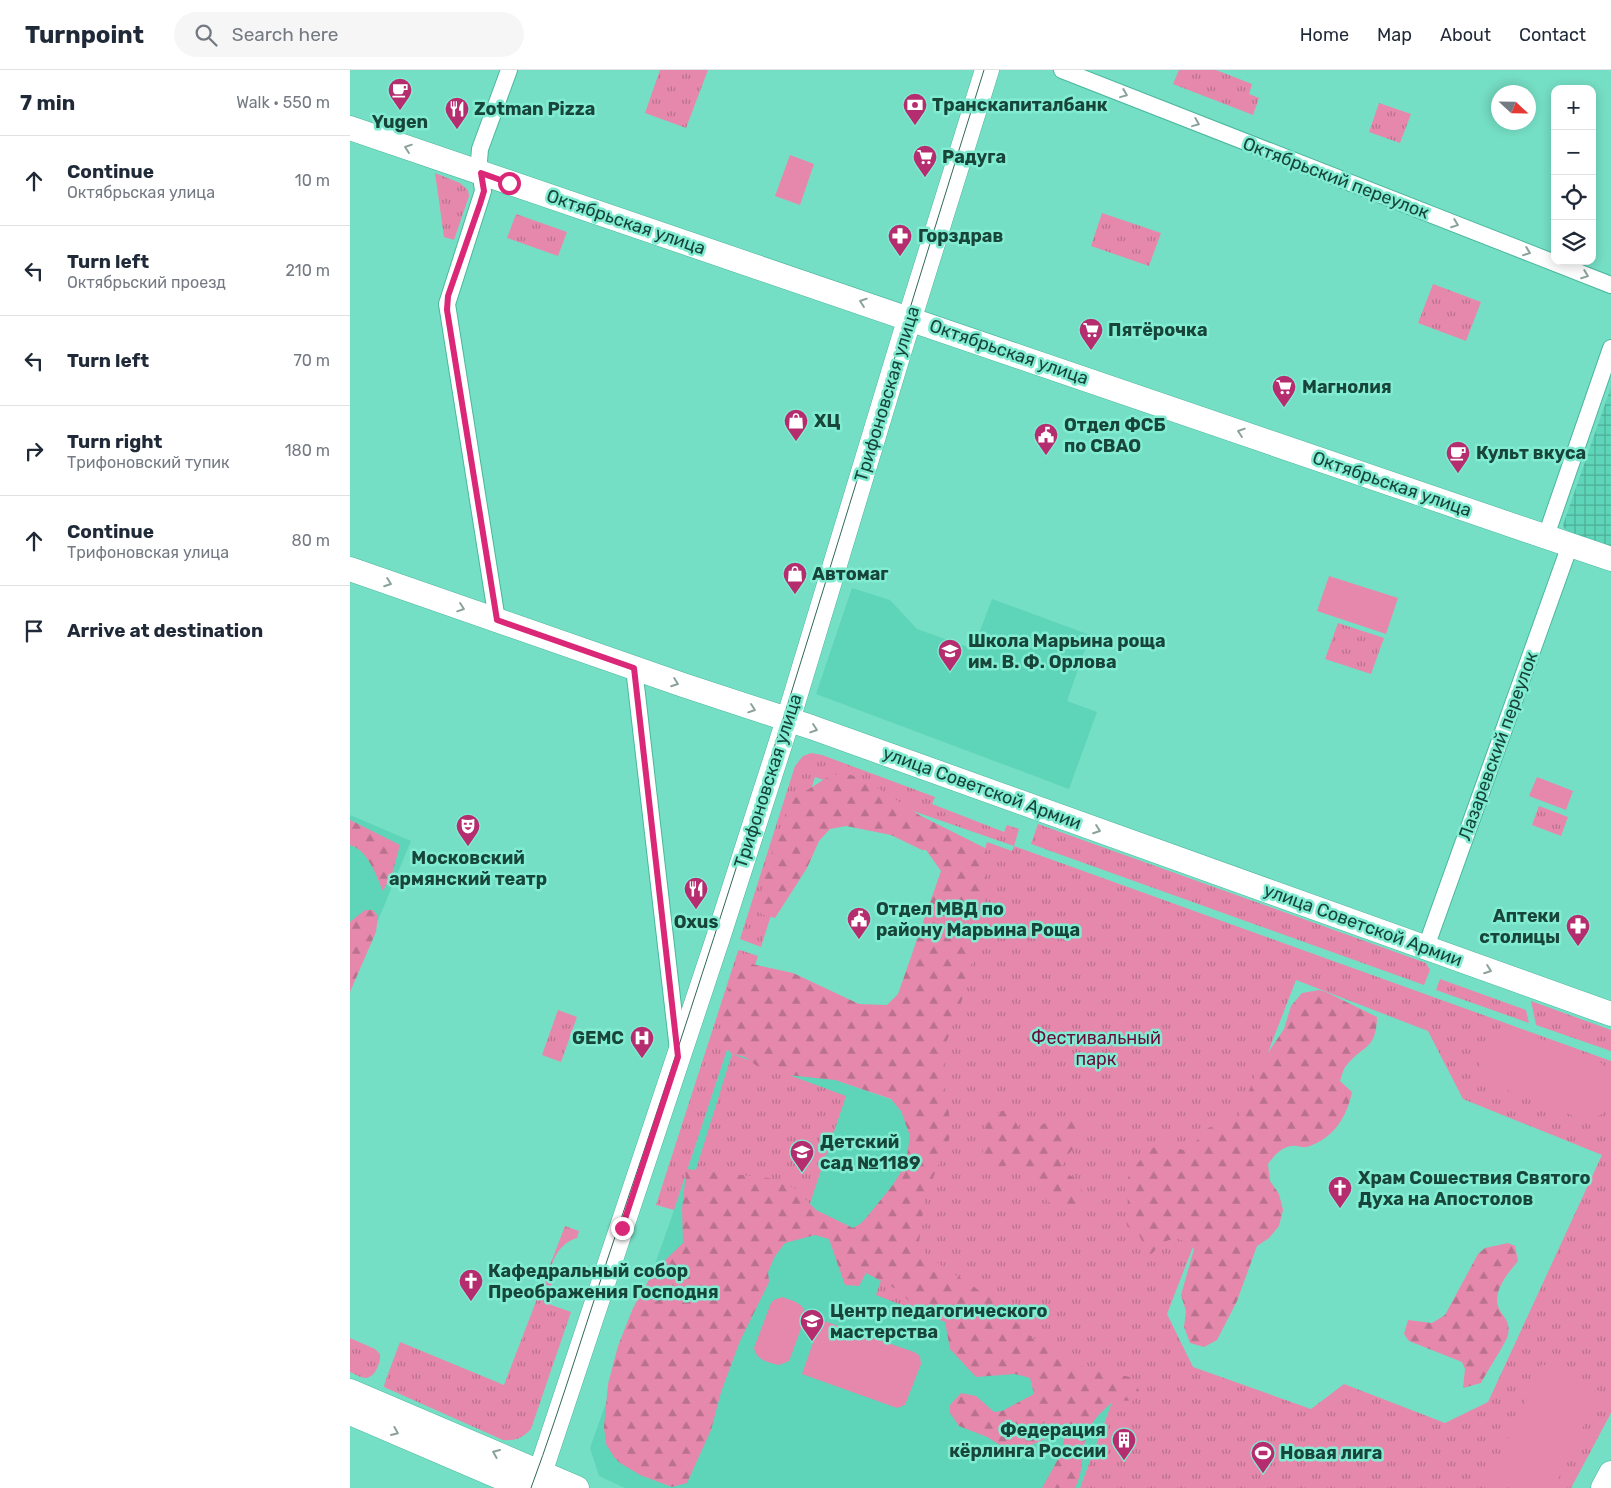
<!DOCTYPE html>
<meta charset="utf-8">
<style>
:root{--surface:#fff;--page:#f6f6f7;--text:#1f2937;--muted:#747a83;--line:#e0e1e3}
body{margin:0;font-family:Rubik,sans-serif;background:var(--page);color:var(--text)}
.controls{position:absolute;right:15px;top:15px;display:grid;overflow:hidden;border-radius:10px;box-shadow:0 2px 12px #0003}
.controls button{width:45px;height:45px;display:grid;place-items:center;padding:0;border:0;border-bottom:1px solid var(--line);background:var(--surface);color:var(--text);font:25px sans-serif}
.compass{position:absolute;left:1141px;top:15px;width:45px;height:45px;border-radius:50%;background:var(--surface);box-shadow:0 2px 12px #0003;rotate:112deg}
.stop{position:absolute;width:15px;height:15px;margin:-11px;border:4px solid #db2777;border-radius:50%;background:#fff}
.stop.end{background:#db2777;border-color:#fff;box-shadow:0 1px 5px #0008}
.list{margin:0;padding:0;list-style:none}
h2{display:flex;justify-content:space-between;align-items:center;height:65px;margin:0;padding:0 20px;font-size:21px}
h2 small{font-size:16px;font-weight:400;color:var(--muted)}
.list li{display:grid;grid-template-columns:32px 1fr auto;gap:15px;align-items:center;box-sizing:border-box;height:90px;padding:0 20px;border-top:1px solid var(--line)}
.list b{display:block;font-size:19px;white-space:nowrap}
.list p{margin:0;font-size:16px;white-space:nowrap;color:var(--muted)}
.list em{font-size:16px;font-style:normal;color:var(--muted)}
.icon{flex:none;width:28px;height:28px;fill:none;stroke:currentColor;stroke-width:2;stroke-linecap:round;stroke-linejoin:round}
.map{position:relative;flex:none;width:1261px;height:1418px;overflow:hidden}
header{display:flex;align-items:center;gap:30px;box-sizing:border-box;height:70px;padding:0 25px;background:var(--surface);border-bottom:1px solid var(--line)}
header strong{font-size:24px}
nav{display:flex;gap:28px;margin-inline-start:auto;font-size:18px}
.search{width:350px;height:45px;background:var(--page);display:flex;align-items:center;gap:12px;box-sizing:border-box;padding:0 18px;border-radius:28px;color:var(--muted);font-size:19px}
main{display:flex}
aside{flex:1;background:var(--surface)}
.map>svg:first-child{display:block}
.built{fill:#5ed4b8}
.industrial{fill:url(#industrial-grid)}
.grass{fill:url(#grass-tufts);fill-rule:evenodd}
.forest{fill:url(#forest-firs)}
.pitch{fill:#e688ac}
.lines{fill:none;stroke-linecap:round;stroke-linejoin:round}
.street-casing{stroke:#4ab69e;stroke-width:18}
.secondary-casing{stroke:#4ab69e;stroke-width:25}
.street{stroke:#fff;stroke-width:16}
.secondary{stroke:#fff;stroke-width:24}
.tram{stroke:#2d695a;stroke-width:1}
.oneway{stroke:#8ba29c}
.route{stroke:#db2777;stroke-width:6}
.labels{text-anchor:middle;stroke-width:5;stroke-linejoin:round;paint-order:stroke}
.poi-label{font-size:18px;font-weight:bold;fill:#17453a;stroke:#82ecd2;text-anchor:start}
.street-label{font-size:18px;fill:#17453a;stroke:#82ecd2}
.park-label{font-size:18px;fill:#680d3c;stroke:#82ecd2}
</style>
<header>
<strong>Turnpoint</strong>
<div class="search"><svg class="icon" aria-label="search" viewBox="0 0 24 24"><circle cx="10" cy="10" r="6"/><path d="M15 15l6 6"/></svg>Search here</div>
<nav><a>Home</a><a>Map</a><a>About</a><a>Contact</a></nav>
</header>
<main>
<aside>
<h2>7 min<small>Walk · 550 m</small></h2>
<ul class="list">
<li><svg class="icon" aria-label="ahead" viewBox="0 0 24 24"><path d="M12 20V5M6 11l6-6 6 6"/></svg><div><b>Continue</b><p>Октябрьская улица</p></div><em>10 m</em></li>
<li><svg class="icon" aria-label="left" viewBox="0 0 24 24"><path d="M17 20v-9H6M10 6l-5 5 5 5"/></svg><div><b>Turn left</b><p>Октябрьский проезд</p></div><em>210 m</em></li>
<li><svg class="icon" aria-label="left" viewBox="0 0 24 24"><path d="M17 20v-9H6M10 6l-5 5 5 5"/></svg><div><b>Turn left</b></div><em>70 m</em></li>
<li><svg class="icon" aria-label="right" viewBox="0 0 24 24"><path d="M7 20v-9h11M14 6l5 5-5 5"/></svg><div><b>Turn right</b><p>Трифоновский тупик</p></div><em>180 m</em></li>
<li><svg class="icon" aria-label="ahead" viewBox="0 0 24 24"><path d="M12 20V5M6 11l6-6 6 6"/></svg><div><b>Continue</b><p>Трифоновская улица</p></div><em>80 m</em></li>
<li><svg class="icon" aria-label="arrive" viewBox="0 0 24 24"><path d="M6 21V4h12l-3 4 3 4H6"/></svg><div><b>Arrive at destination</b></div></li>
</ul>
</aside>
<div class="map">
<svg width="1261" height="1418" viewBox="0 0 1261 1418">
<defs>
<pattern id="industrial-grid" width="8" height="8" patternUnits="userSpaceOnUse" patternTransform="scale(1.25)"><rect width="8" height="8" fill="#5ed4b8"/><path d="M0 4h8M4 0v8" fill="none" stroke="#4dae97"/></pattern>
<pattern id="grass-tufts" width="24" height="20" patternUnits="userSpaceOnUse" patternTransform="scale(1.25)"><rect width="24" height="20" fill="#e688ac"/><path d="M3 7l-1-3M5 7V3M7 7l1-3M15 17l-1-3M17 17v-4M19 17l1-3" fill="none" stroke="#b9718d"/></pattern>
<pattern id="forest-firs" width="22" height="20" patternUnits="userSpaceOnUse" patternTransform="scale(1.25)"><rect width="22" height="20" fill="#e688ac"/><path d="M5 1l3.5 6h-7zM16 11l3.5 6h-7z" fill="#b9718d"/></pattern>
</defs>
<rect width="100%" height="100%" fill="#75dfc5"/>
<g class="built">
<polygon points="502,518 540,530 567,559 623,579 642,529 740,565 717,631 747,642 719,719 466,624"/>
<polygon points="0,745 61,771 2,913 0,913"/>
<polygon points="379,973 588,1046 767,1319 730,1418 275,1418 249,1406 240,1378 322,1146"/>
</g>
<polygon class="industrial" points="1261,317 1261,477 1220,463 1214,458 1213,455"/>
<g class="grass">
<polygon points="310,0 358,0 336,58 295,43"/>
<polygon points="829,0 866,0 902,14 899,24 909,28 903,45 823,14"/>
<polygon points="1029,33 1061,44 1050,73 1019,62"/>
<polygon points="85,103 110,113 118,120 119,126 104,170 94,167"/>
<polygon points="752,143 811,163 799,196 741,176"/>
<polygon points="166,144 217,162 208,186 157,168"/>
<polygon points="1083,214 1131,232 1116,271 1068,253"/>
<polygon points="988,553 1034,568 1021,604 975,589"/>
<path d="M461 683 472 685 585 727 582 734 654 762 657 755 669 759 664 776 1261 991V1343L1221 1418H730L767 1319 526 1225 587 1046 599 904 637 772 662 781 664 776 465 707 411 877 390 869 445 696 453 686ZM946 910 1078 961 1113 1029 1252 1085 1138 1332 1095 1353 994 1314 961 1339 843 1297 817 1244Z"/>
<polygon points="1189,736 1218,747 1211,766 1182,755"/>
<polygon points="688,754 1076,893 1080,900 1074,915 681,774"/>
<polygon points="390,880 408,886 324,1140 306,1135 388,881"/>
<polygon points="1090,909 1176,940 1179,953 1086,920"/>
<polygon points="1181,931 1261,960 1261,981 1186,955"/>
<polygon points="208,940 227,947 211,992 192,985"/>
<polygon points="382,984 496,1026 454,1151 334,1138"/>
<path d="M215 1156 229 1161 227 1168C205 1174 193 1205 205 1224L201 1235 221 1242 181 1359C172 1368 166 1371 153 1370L34 1317 35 1312 50 1272 154 1315Z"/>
<path d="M0 1268 25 1279 30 1284C31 1291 26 1307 16 1308 11 1308 5 1304 0 1302Z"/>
</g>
<g class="forest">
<path d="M497 704 512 708 571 746 637 779 636 823 628 870 612 930 595 976V1023L601 1054 599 1070 575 1127 569 1172 577 1186 645 1231 679 1265 718 1293 780 1307 789 1320 787 1327 782 1331 765 1330C753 1340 740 1351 736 1367 731 1385 734 1401 725 1418H692L712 1382 714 1367 706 1364 663 1383 637 1367 609 1356 600 1343V1335L611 1323 626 1326 644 1342 652 1341 684 1324 680 1308 665 1304 626 1307 600 1279 594 1246 565 1237 548 1220 516 1203 509 1216 495 1215 479 1169 465 1165 435 1173 425 1186 418 1202 419 1212 390 1271 371 1322 361 1360 337 1413 322 1417 290 1405 270 1393 264 1387 256 1374 254 1357 258 1314 268 1276 283 1238 304 1201 333 1173 332 1139 336 1104 327 1098 419 1108 444 1118 466 1140 503 1158 510 1154 516 1148 542 1116 551 1102 557 1086 560 1066 551 1041 541 1029 485 1010 437 1005 407 996 395 987 382 984 377 979 370 964 371 956 382 907 391 894H402L443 903 509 934 537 935 548 924 591 801 576 780H572L541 765 496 756 480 759 469 771 457 798 425 848 411 844 410 827 418 793 440 731 481 705Z"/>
<path d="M0 750 50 775 42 804 33 821C26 805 18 780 0 775Z"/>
<polygon points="15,840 23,840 28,846 26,862 0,922 0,852"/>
<path d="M969 920 976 922 1027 947C1026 981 1013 974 996 996 993 999 992 1006 990 1011L1002 1022C997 1047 983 1069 957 1077 952 1078 947 1075 942 1076 931 1077 924 1086 918 1094L920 1111 929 1124 933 1140 929 1156 919 1168 907 1176 887 1231 867 1270 854 1277 840 1273 834 1257 836 1241 831 1225 844 1179 839 1173 825 1168 811 1173 800 1186 789 1165 777 1156C775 1143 781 1128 775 1117L780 1102 801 1078 817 1075 833 1080 840 1078 858 1058 888 1048 909 996 934 959 941 936 952 923Z"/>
<path d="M659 1039 670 1061 681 1060 703 1049 720 1047 734 1052 737 1059C731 1074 715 1083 711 1099L731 1113 733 1133 719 1139H710L696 1130 687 1102 665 1094 640 1098 634 1095C632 1069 627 1047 659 1039Z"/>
<path d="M1158 1173 1165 1176 1168 1191C1159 1202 1143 1220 1148 1236 1152 1248 1161 1249 1158 1265 1156 1273 1136 1303 1131 1313L1113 1318 1115 1299 1112 1292 1059 1271 1054 1264 1058 1250 1082 1253 1095 1245 1128 1184 1135 1178Z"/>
</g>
<g class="pitch">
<polygon points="440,85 464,94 450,135 425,126"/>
<polygon points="979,506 1048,528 1036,564 967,541"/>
<polygon points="1187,707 1223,721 1216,740 1179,726"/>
<path d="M1158 959H1165L1250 992 1261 1002V1035L1252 1044 1245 1047 1229 1048 1145 1015C1118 997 1126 964 1158 959Z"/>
<path d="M432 1227C443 1231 454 1233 456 1245L439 1291 429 1295C418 1292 407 1291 404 1278L421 1233 424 1230Z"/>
<polygon points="471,1250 564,1282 570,1286 571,1294 555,1335 547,1338 452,1304"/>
<polygon points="1192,1294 1250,1321 1204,1418 1160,1418 1139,1408"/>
</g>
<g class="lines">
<defs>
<g id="street">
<polyline points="712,0 1261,215"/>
<polyline points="1196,466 1261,278"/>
<polyline points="147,550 97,234 133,121 129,91 130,79 159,0"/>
<polyline points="284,598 328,980"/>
<polyline points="1076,877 1220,475"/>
</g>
<g id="secondary">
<polyline points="0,58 1261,489"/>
<polyline points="0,499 333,615 461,657 1261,944"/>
<polyline points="0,1321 227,1418"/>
<polyline points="0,1343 175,1418"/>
<polyline points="185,1418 368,868 438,650 553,270 637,0"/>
<polyline points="1253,1418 1261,1403"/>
</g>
</defs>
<use href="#street" class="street-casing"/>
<use href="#secondary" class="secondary-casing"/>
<use href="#street" class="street"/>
<use href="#secondary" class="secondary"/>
<path class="tram" d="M181 1418C213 1331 239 1243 269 1155 399 773 513 386 634 0"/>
</g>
<defs><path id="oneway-chevron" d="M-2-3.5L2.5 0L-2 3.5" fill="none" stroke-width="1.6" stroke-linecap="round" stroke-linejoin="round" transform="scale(1.25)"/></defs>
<g class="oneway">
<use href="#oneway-chevron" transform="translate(774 24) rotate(22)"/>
<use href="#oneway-chevron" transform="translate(846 53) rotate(22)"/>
<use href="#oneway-chevron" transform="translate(58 78) rotate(-161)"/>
<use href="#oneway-chevron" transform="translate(1105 154) rotate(21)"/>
<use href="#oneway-chevron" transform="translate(1177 182) rotate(21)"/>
<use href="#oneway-chevron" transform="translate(1235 205) rotate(21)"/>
<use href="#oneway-chevron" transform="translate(513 232) rotate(-161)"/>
<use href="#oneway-chevron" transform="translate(891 362) rotate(-161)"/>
<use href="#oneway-chevron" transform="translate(38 513) rotate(20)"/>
<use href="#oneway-chevron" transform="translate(111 538) rotate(19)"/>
<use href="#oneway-chevron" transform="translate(325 613) rotate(20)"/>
<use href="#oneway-chevron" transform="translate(402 639) rotate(19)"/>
<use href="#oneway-chevron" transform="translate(464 659) rotate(19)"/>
<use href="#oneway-chevron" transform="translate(747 760) rotate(20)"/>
<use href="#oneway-chevron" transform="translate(1138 900) rotate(20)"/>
<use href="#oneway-chevron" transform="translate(45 1362) rotate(23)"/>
<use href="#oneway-chevron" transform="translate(146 1383) rotate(-157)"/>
</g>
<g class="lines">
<polyline class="route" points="159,113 131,103 134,121 130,134 98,226 97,240 147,550 284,598 328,987 272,1158"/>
</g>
<defs>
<symbol id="cafe-pin" viewBox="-11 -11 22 30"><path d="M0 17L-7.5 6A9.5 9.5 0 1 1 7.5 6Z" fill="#b52d6f" stroke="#82ecd2"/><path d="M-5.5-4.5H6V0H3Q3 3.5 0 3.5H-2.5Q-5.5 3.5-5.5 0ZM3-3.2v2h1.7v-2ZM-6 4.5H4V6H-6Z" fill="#fff"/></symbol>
<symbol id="bank-pin" viewBox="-11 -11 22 30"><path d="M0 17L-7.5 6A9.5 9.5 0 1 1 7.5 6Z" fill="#b52d6f" stroke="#82ecd2"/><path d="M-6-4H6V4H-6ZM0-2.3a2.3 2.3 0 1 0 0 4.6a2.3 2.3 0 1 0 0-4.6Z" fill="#fff"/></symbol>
<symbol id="restaurant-pin" viewBox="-11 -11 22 30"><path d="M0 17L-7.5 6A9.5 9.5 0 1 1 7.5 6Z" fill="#b52d6f" stroke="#82ecd2"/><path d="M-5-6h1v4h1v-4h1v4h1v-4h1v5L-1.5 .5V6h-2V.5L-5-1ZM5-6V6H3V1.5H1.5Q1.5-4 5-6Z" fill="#fff"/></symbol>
<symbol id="supermarket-pin" viewBox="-11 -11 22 30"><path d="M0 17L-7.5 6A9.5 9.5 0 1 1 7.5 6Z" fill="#b52d6f" stroke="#82ecd2"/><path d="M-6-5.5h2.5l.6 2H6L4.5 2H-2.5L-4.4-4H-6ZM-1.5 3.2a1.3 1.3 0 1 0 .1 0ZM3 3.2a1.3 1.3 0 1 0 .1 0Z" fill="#fff"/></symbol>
<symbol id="pharmacy-pin" viewBox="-11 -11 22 30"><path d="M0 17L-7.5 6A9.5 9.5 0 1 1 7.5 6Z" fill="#b52d6f" stroke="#82ecd2"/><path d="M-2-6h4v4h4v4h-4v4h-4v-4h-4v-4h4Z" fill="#fff"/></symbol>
<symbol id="shop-pin" viewBox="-11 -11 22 30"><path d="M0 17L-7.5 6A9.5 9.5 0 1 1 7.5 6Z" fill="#b52d6f" stroke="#82ecd2"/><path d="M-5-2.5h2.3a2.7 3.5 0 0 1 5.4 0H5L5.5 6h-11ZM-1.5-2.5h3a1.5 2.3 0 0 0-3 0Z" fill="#fff"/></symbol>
<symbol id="civic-pin" viewBox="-11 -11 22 30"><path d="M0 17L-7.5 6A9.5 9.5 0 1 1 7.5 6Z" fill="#b52d6f" stroke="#82ecd2"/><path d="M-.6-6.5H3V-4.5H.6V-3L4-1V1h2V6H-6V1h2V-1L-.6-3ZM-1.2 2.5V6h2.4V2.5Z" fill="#fff"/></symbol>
<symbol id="school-pin" viewBox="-11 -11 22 30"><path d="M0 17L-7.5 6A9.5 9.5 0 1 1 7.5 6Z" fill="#b52d6f" stroke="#82ecd2"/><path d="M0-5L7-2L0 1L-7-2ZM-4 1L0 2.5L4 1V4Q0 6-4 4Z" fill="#fff"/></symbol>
<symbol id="theatre-pin" viewBox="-11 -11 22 30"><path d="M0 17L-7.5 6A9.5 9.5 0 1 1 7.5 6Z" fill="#b52d6f" stroke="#82ecd2"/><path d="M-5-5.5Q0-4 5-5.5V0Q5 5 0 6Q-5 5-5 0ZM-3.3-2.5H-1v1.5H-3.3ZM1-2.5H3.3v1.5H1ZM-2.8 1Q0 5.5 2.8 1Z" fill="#fff"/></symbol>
<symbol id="hospital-pin" viewBox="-11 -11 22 30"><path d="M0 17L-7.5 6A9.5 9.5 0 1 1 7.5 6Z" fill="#b52d6f" stroke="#82ecd2"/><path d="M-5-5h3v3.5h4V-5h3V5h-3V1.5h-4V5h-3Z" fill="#fff"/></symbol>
<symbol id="church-pin" viewBox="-11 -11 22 30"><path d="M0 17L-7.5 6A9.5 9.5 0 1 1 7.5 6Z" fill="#b52d6f" stroke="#82ecd2"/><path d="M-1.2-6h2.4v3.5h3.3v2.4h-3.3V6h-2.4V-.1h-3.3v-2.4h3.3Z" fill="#fff"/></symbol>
<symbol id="building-pin" viewBox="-11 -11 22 30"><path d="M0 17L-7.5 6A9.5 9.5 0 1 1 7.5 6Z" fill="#b52d6f" stroke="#82ecd2"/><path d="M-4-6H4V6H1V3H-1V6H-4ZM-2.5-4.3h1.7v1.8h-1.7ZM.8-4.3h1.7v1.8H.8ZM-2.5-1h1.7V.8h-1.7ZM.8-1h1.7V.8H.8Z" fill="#fff"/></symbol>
<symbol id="stadium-pin" viewBox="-11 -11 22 30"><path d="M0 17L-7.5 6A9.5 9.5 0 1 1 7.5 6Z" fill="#b52d6f" stroke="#82ecd2"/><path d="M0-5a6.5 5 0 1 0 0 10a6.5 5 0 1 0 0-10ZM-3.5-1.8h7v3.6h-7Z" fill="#fff"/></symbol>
</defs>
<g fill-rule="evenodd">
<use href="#cafe-pin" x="36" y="6" width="28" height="38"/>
<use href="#bank-pin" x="551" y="21" width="28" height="38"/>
<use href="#restaurant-pin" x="93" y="25" width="28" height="38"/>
<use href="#supermarket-pin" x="561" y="73" width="28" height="38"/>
<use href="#pharmacy-pin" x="536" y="152" width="28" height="38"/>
<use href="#supermarket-pin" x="727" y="246" width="28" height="38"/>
<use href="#supermarket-pin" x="920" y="303" width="28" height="38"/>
<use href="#shop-pin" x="432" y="337" width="28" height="38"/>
<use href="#civic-pin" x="682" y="351" width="28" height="38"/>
<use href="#cafe-pin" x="1094" y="369" width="28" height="38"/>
<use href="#shop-pin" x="431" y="490" width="28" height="38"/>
<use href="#school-pin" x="586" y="567" width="28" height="38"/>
<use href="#theatre-pin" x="104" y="742" width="28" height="38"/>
<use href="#restaurant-pin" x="332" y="805" width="28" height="38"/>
<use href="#civic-pin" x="495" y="835" width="28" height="38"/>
<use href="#pharmacy-pin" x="1214" y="842" width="28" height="38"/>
<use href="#hospital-pin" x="278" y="954" width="28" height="38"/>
<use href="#school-pin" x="438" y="1068" width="28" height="38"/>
<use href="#church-pin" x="976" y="1104" width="28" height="38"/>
<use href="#church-pin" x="107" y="1197" width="28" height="38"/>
<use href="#school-pin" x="448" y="1237" width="28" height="38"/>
<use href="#building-pin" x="760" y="1356" width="28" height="38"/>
<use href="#stadium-pin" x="899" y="1369" width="28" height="38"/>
</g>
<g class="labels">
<g class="poi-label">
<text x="582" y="41">Транскапиталбанк</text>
<text x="124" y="45">Zotman Pizza</text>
<text x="50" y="58" text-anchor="middle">Yugen</text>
<text x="592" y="93">Радуга</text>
<text x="568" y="172">Горздрав</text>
<text x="758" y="266">Пятёрочка</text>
<text x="952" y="323">Магнолия</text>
<text x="464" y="357">ХЦ</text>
<text x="714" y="361">Отдел ФСБ<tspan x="714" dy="21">по СВАО</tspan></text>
<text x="1126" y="389">Культ вкуса</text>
<text x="462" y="510">Автомаг</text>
<text x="618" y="577">Школа Марьина роща<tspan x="618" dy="21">им. В. Ф. Орлова</tspan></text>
<text x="118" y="794" text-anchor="middle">Московский<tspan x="118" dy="21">армянский театр</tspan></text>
<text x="526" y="845">Отдел МВД по<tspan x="526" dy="21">району Марьина Роща</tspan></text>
<text x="1210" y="852" text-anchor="end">Аптеки<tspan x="1210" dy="21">столицы</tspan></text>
<text x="346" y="858" text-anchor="middle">Oxus</text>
<text x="274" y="974" text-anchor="end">GEMC</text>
<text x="470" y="1078">Детский<tspan x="470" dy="21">сад №1189</tspan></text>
<text x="1008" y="1114">Храм Сошествия Святого<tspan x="1008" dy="21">Духа на Апостолов</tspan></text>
<text x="138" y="1207">Кафедральный собор<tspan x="138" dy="21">Преображения Господня</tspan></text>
<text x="480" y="1247">Центр педагогического<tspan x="480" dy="21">мастерства</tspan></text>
<text x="756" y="1366" text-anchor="end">Федерация<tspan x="756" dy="21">кёрлинга России</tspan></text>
<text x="930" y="1389">Новая лига</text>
</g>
<g class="street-label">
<text transform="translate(986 108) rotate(21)" y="6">Октябрьский переулок</text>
<text transform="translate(276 152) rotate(19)" y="6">Октябрьская улица</text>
<text transform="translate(659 282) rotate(19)" y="6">Октябрьская улица</text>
<text transform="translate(537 324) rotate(-73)" y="6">Трифоновская улица</text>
<text transform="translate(1042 414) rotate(19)" y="6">Октябрьская улица</text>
<text transform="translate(1148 676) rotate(-70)" y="6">Лазаревский переулок</text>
<text transform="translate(418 711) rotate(-72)" y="6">Трифоновская улица</text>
<text transform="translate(632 718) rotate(20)" y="6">улица Советской Армии</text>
<text transform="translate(1013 855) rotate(20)" y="6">улица Советской Армии</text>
</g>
<g class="park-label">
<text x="746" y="974">Фестивальный<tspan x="746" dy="21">парк</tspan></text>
</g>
</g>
</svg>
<div class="controls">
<button>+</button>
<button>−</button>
<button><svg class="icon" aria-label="locate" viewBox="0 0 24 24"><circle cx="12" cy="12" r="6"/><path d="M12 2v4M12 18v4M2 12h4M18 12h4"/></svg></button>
<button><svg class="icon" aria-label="layers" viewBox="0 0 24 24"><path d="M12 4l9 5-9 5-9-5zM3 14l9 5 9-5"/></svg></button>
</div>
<svg class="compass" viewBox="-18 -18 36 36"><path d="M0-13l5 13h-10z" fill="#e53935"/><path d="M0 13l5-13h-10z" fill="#747a83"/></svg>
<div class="stop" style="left:159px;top:113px"></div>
<div class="stop end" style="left:272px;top:1158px"></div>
</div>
</main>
